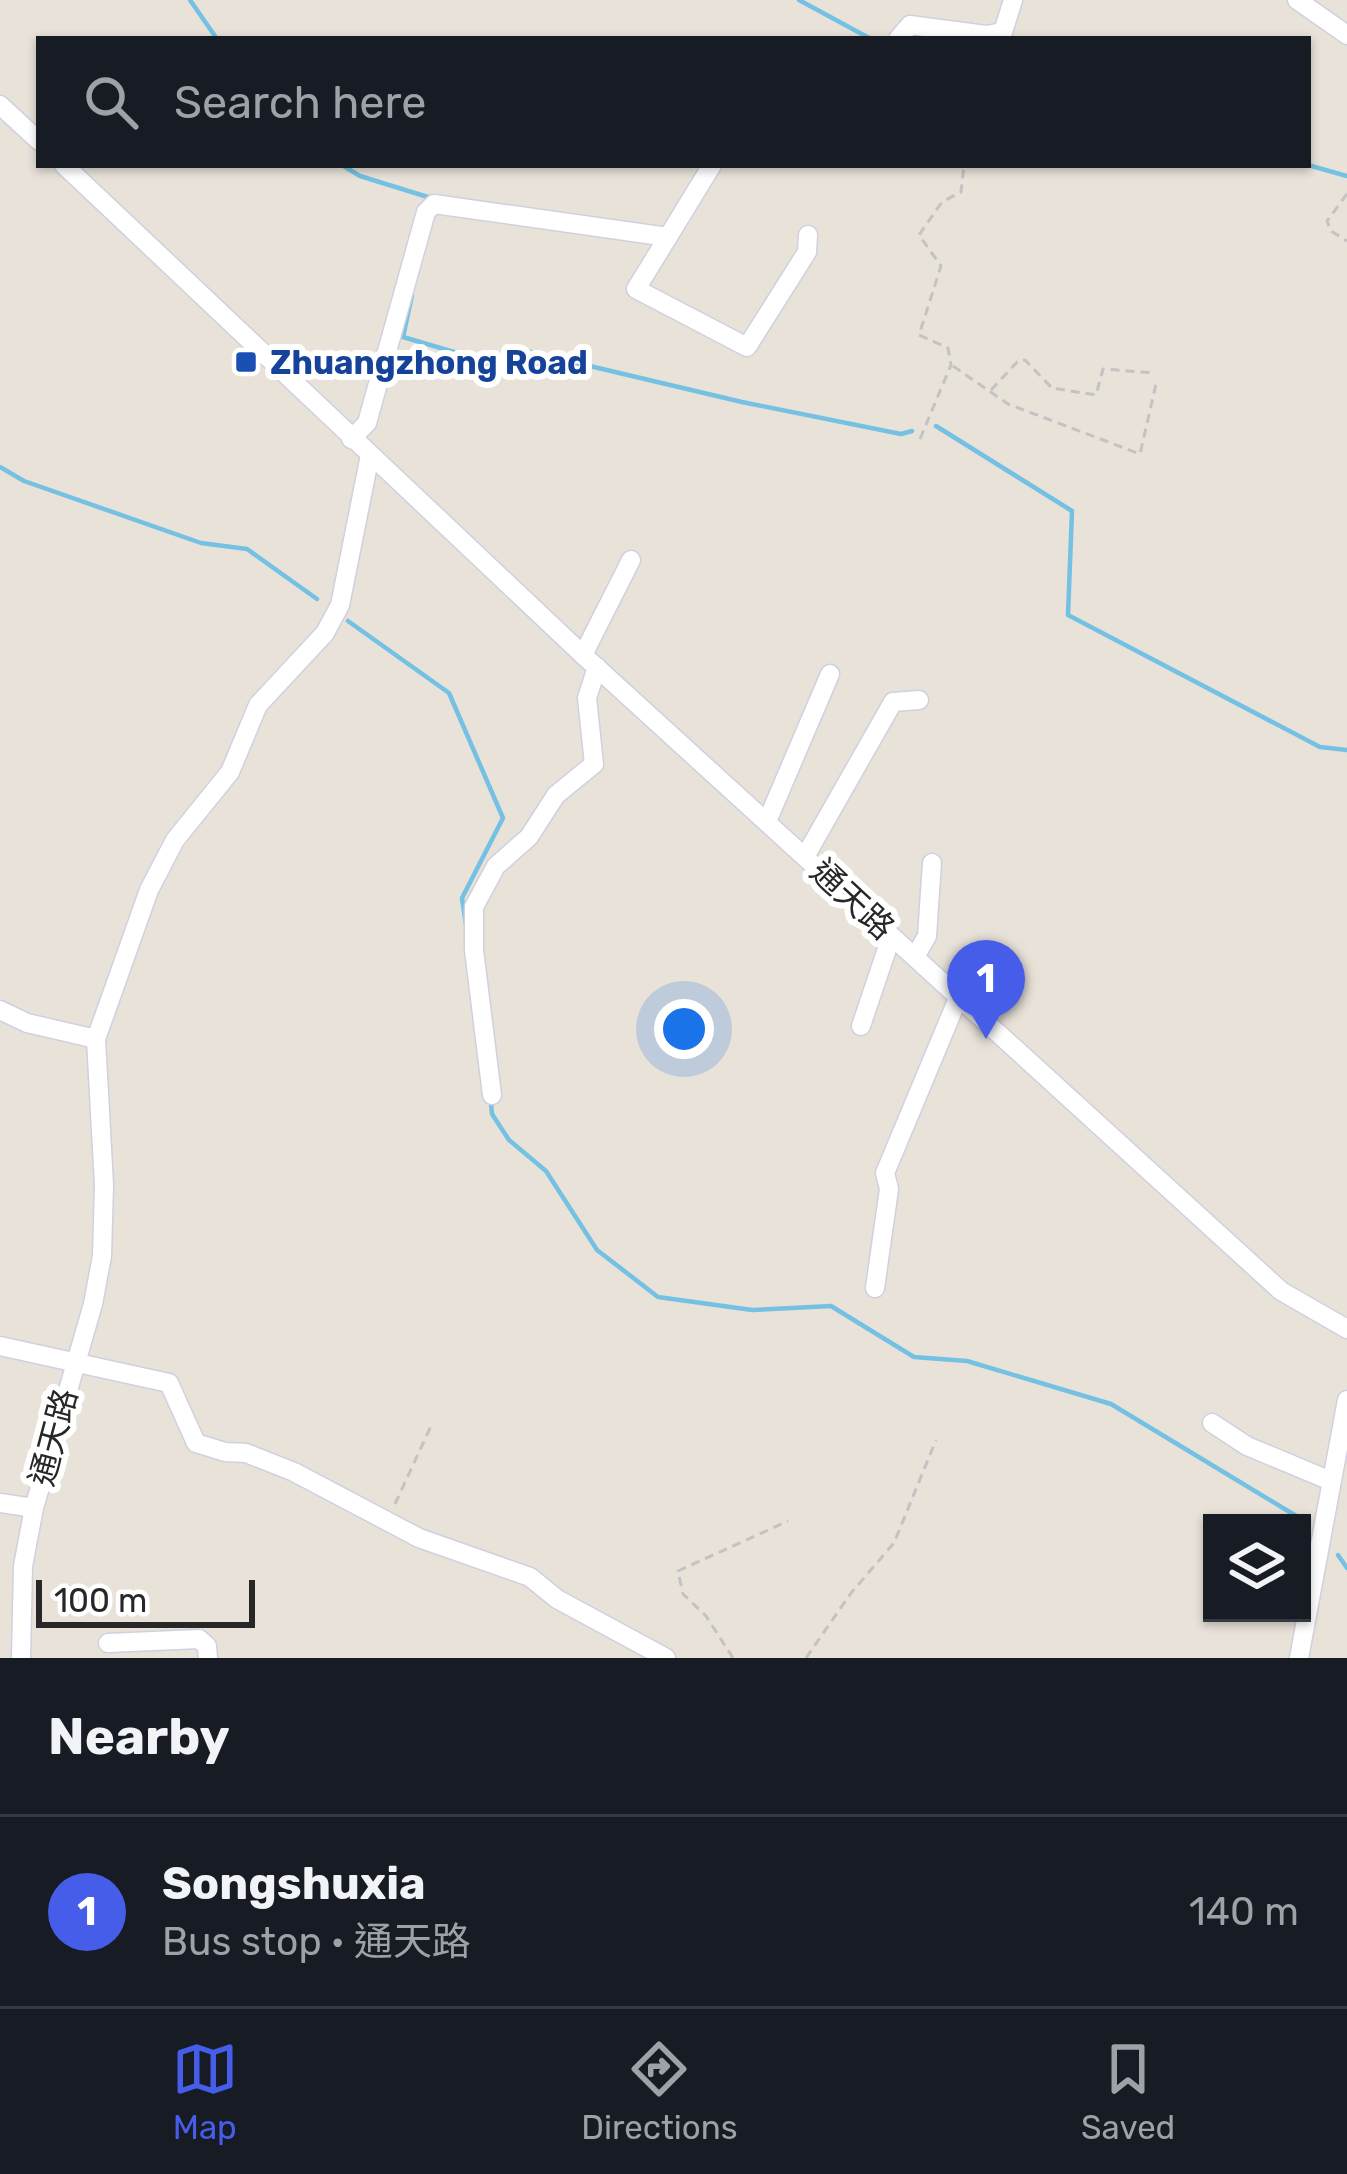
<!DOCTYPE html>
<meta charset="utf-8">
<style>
:root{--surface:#171b24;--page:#20242c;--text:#f1f3f6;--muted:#9ea1a6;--line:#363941;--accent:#455de9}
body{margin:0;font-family:Rubik,"Noto Sans TC",sans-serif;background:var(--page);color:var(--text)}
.controls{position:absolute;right:36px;bottom:36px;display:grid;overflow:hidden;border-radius:0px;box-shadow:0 3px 9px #0004}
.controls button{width:108px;height:108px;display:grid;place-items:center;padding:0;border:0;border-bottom:3px solid var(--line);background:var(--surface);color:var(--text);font:60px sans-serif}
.scale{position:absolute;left:36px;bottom:30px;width:219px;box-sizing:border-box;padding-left:12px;border:6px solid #272727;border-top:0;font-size:33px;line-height:42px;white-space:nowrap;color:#272727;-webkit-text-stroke:9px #fff;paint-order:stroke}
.you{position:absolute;left:684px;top:1029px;width:42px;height:42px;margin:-30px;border:9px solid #fff;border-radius:50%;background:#1a73e8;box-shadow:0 0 0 18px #1a73e833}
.badge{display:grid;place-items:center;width:78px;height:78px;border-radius:50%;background:var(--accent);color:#fff;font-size:39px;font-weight:700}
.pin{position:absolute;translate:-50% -99px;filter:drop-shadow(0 3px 6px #0008)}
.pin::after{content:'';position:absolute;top:63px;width:42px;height:36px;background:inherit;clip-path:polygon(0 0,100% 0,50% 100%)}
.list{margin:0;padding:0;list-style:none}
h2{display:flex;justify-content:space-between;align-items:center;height:156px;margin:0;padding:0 48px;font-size:51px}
h2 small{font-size:39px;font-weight:400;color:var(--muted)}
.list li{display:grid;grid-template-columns:78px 1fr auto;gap:36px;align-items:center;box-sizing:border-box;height:192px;padding:0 48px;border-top:3px solid var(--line)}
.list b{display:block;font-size:45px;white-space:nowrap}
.list p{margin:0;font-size:39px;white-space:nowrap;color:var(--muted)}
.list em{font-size:39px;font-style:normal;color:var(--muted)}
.icon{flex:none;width:66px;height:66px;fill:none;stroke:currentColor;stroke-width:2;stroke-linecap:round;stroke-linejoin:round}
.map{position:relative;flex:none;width:1347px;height:1658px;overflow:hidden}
.search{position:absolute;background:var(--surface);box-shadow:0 3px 9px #0004;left:36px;right:36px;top:36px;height:132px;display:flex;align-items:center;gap:30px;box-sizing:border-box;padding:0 42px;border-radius:0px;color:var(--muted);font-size:45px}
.sheet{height:348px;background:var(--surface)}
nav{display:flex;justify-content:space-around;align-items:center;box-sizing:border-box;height:168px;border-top:3px solid var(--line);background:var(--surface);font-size:33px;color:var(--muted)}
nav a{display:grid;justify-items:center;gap:6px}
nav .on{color:var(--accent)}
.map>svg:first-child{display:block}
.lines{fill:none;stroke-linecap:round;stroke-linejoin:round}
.stream{stroke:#74c1e3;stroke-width:4.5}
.minor-casing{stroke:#cfd1df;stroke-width:21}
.path{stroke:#c3c3c3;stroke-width:3;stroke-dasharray:9 6;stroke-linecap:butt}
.minor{stroke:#fff;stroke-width:18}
.transit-dot{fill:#1a4fb4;stroke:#fff;stroke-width:4.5}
.labels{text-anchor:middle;stroke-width:12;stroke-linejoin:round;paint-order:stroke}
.transit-label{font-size:33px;font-weight:bold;fill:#164399;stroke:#fff;text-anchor:start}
.street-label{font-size:33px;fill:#272727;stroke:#fff}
</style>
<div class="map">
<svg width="1347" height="1658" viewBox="0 0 1347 1658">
<rect width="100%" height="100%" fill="#e8e2d9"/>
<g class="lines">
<g class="stream">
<polyline points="190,0 217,39"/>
<polyline points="799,0 871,39"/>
<polyline points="342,165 360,176 431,198"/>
<polyline points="1308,165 1347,176"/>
<polyline points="412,295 403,337 512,369 522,350 742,402 901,434 912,431"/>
<polyline points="936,426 1072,511 1068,615 1320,747 1347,750"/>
<polyline points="0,467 24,481 201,543 247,549 317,599"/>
<polyline points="348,621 449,693 503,818 462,898 466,925"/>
<polyline points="491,1103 492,1114 509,1140 546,1171 597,1250 658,1297 752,1310 831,1306 914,1357 967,1361 1111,1404 1303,1520"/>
<polyline points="1338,1555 1347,1568"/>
</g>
<defs>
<g id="minor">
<polyline points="1297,0 1347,35"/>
<polyline points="898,39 910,25 986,35 1003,32 1013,0"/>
<polyline points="0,105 39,141"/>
<polyline points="64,165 583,655 1281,1291 1347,1329"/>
<polyline points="668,237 636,289 747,347 807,252 808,235"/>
<polyline points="351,439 367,423 426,212 434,204 668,237 712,165"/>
<polyline points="583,655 631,560"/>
<polyline points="768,819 830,674"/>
<polyline points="806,855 893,702 919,700"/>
<polyline points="915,957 927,936 932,863"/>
<polyline points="0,1010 27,1023 96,1039"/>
<polyline points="861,1026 888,946 888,932"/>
<polyline points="492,1095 474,950 474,907 496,866 529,837 556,795 594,764 587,698 597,667"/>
<polyline points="875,1288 889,1189 885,1173 959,996"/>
<polyline points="0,1346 169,1383 196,1443 225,1452 246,1453 294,1472 419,1538 530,1577 557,1599 666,1658"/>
<polyline points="1212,1423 1247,1446 1331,1481"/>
<polyline points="0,1503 34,1508"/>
<polyline points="108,1643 199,1639 207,1646 208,1658"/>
<polyline points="21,1658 23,1566 34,1508 93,1304 102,1256 104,1185 96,1039 149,890 175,840 230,772 258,705 325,633 340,605 370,455"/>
<polyline points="1299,1658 1347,1400"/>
</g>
</defs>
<use href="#minor" class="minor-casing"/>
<g class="path">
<polyline points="1347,194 1327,221 1331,231 1347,241"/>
<polyline points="953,366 1008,404 1140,454 1156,384"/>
<polyline points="991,390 1019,360 1025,360 1052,388 1096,395 1103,369 1155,373"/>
<polyline points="920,439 951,365 948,348 919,335 941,266 919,235 942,202 961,192 964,165"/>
<polyline points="395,1504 431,1426"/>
<polyline points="733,1658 706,1616 683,1594 678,1571 788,1521"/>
<polyline points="806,1658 851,1593 894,1543 936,1440"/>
</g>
<use href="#minor" class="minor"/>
</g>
<rect class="transit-dot" x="234" y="350" width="24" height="24" rx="6"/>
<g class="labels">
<g class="transit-label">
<text x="270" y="374">Zhuangzhong Road</text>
</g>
<g class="street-label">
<text transform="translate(853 899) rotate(43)" y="12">通天路</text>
<text transform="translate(53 1437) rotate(-75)" y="12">通天路</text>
</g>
</g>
</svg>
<div class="controls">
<button><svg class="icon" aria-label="layers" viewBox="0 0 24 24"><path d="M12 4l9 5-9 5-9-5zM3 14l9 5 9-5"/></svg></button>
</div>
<div class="scale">100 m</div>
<div class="you"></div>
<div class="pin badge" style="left:986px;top:1039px">1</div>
<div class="search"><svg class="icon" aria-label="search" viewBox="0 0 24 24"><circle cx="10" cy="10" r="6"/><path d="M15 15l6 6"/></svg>Search here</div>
</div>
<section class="sheet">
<h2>Nearby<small></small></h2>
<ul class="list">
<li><span class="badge">1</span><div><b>Songshuxia</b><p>Bus stop · 通天路</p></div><em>140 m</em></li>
</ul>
</section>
<nav>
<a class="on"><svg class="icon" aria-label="map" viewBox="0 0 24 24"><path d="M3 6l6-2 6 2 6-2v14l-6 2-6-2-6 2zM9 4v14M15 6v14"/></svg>Map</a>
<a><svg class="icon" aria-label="directions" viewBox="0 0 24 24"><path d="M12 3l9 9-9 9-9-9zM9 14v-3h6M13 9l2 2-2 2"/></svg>Directions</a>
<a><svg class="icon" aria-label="saved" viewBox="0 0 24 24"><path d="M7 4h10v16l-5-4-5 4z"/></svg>Saved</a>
</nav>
